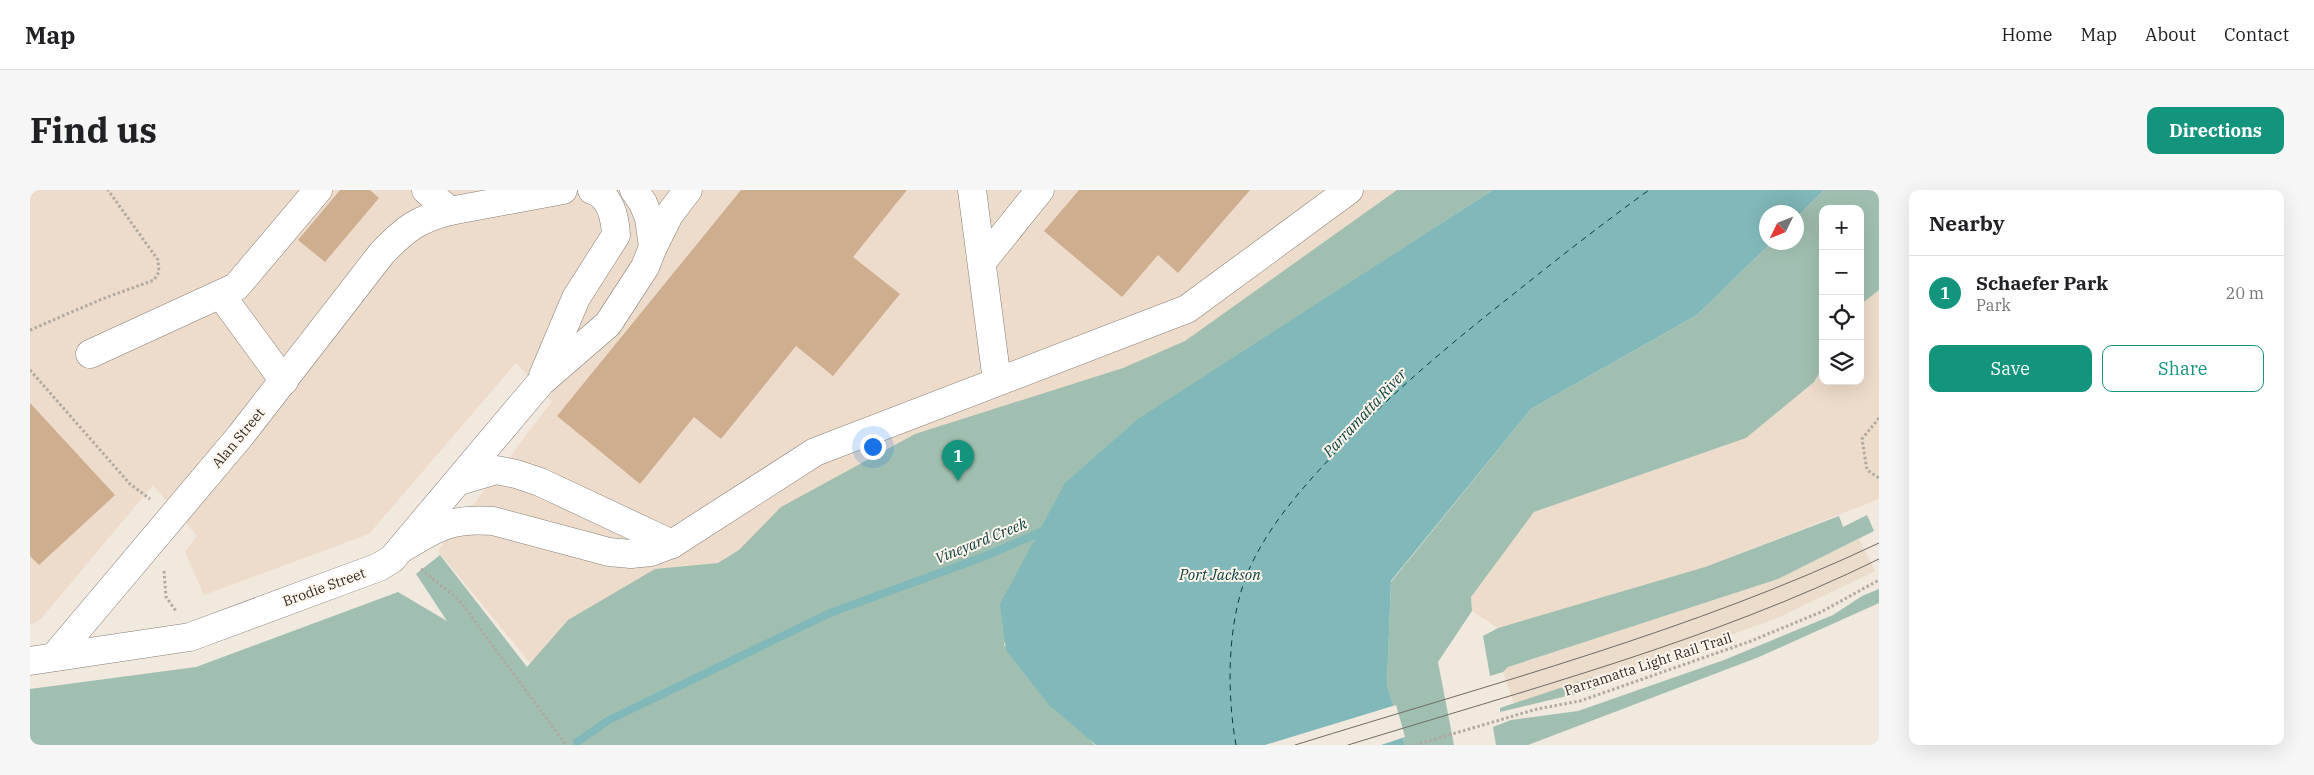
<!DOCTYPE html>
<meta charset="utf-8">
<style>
:root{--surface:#fff;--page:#f6f6f6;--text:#202124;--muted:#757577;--line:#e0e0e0;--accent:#13947d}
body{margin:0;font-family:"IBM Plex Serif",serif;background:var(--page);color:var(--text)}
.controls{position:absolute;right:15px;top:15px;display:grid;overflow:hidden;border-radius:10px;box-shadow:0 5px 20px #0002}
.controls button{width:45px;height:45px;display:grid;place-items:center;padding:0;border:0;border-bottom:1px solid var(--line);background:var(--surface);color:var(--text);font:25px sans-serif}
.compass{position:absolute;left:1729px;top:15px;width:45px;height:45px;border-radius:50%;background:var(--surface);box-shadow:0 5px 20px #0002;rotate:227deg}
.you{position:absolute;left:842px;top:256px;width:18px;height:18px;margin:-12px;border:4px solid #fff;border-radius:50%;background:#1a73e8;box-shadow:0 0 0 8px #1a73e833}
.badge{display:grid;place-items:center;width:32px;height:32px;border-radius:50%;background:var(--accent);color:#fff;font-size:16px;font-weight:700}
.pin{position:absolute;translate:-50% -41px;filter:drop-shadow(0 1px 2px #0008)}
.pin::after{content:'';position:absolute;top:26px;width:18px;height:15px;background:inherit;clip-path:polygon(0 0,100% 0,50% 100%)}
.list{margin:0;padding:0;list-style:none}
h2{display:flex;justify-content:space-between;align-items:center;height:65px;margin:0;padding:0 20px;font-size:21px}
h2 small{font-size:16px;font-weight:400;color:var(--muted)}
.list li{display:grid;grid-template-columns:32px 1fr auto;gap:15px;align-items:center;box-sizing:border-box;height:75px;padding:0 20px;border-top:1px solid var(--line)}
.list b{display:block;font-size:19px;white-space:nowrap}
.list p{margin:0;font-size:16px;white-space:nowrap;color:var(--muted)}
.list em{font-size:16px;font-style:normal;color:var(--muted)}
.actions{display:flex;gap:10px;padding:15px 20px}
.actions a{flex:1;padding:11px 0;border:1px solid var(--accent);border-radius:10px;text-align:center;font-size:18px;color:var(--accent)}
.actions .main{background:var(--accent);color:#fff}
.icon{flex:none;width:28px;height:28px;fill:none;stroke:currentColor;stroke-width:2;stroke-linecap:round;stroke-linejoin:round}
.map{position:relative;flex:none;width:1849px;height:555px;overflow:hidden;border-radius:10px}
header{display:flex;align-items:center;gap:30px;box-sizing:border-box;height:70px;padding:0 25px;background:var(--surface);border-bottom:1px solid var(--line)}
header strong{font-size:24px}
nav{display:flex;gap:28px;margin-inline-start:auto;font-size:18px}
.intro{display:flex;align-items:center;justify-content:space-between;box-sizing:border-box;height:120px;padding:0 30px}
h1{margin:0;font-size:35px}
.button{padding:12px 22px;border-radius:10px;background:var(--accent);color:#fff;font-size:18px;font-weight:700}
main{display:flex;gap:30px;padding:0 30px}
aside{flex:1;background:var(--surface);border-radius:10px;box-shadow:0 5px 20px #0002}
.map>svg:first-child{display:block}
.built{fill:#ebdccc}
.industrial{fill:#eddccb}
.green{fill:#a1bfb0}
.water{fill:#81b8b9}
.pier{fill:#f1e8de}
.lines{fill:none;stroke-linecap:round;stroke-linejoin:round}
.stream{stroke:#81b8b9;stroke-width:8}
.ferry{stroke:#073d3f;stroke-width:1;stroke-dasharray:6 5;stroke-linecap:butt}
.building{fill:#cfae8f}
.minor-casing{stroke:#857d74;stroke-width:29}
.path{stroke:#b0a9a1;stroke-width:3;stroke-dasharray:2.5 2.5;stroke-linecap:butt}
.minor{stroke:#fff;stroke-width:28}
.tram{stroke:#706b65;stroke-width:1}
.labels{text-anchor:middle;stroke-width:4;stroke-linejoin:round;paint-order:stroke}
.street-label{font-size:14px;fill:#2e2a27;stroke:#fef5eb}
.water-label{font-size:15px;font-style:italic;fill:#073d3f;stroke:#fef5eb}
</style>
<header>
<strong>Map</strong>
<nav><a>Home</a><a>Map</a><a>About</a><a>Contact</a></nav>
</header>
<div class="intro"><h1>Find us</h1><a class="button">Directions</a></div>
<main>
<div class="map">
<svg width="1849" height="555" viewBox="0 0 1849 555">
<rect width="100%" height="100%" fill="#f1e8de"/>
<polygon class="built" points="1829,349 1845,381 1752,426 1652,463 1563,487 1484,514 1473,482 1478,477 1748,389"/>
<g class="industrial">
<polygon points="0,0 1380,0 1220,121 510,485 408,361 522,211 486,173 339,344 174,405 155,362 167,346 123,295 10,430 0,435"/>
<polygon points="1849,100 1849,309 1675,377 1468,438 1442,421 1441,407 1504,322 1716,248 1784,192 1793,177 1793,191 1830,191 1830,115"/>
</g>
<g class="green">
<polygon points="1367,0 1463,0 1241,144 1229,159 995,370 974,455 1069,544 1060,550 1065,555 0,555 0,499 166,477 368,402 417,431 386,384 410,365 497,477 538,430 625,379 688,373 709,360 751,317 885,244 1093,178 1155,151"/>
<polygon points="1794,0 1849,0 1849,100 1830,115 1830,19 1793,19 1793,177 1784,192 1716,248 1504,322 1441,407 1442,421 1408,472 1424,555 1375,555 1357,495 1361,392 1501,219 1667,125 1741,53 1766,52 1767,27"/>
<polygon points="1837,325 1844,341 1748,389 1478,477 1473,482 1460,486 1453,446 1468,438 1675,377 1809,326 1813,337"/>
<polygon points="1849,399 1849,413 1729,467 1498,555 1466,555 1463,537 1481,530 1548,521 1694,470 1803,425 1832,406"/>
<polygon points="1563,487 1566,499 1470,522 1470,518"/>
</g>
<polygon class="water" points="1463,0 1794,0 1767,27 1766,22 1736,22 1736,52 1741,53 1667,125 1501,219 1361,391 1357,495 1375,555 1066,555 1019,515 976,460 970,414 1035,293 1108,229"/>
<polygon class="pier" points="1366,515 1375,547 1351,555 1235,555"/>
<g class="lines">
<polyline class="stream" points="547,552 579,530 800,423 953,367 1018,339"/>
<path class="ferry" d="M1206 555C1196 499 1197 424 1222 373 1243 330 1274 296 1306 262 1360 204 1419 155 1481 106 1526 70 1572 34 1619 0"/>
</g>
<g class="building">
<polygon points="310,0 340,0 349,8 295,72 268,50"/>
<polygon points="711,0 877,0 823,67 870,104 803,186 766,156 691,249 664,227 610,294 527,226"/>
<polygon points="1049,0 1220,0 1148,83 1128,65 1092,107 1014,41"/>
<polygon points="0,213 85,305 9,375 0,366"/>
</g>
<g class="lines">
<defs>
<g id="minor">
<polyline points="396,0 420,21"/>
<polyline points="942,0 967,191"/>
<polyline points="623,57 639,25 658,0"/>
<polyline points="952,72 1010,0"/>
<polyline points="191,105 254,191"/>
<polyline points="60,164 206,97 288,0"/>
<path d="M513 186 546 108 586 45C585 28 581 6 562 0"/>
<polyline points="429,291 466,280 486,284 510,292 642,354"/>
<path d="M371 359C407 337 420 328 463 331L579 362 601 364 621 362 642 354 785 262 1157 119 1319 0"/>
<path d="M24 467 211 245 352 63C375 39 388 29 420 21L533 0"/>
<polyline points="0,471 160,447 349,377 362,369 511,192 578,134 615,77 623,57 619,28 613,13 604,0"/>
</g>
</defs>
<use href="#minor" class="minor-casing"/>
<g class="path">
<polyline points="0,140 72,109 124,90 129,82 128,70 78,0"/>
<polyline points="0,180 100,294 120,309"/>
<polyline points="1849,228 1832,249 1837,280 1849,288"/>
<polyline points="391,379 430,411 536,555"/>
<polyline points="134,381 136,407 146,421"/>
<polyline points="1385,555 1507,519 1550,511 1721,451 1791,422 1849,390"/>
</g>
<use href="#minor" class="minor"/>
<g class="tram">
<path d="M1265 555C1461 494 1663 441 1849 353"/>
<path d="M1318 555C1496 500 1682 451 1849 369"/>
</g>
</g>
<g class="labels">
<g class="street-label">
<text transform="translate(208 248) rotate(-50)" y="5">Alan Street</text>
<text transform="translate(294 397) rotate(-20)" y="5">Brodie Street</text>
<text transform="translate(1618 474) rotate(-18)" y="5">Parramatta Light Rail Trail</text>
</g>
<g class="water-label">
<text transform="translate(1335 223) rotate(-47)" y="5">Parramatta River</text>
<text transform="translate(951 351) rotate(-22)" y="5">Vineyard Creek</text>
<text x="1190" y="390">Port Jackson</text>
</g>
</g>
</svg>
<div class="controls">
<button>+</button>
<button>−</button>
<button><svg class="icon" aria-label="locate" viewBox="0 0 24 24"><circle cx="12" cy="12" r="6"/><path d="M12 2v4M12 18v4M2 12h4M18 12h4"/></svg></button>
<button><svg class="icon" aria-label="layers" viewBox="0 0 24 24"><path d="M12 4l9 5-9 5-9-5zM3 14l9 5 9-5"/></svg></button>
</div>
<svg class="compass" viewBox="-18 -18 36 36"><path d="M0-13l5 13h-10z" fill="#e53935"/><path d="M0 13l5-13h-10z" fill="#757577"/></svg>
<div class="you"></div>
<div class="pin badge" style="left:928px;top:291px">1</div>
</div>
<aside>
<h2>Nearby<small></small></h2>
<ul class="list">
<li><span class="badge">1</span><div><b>Schaefer Park</b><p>Park</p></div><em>20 m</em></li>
</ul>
<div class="actions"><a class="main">Save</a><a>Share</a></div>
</aside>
</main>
